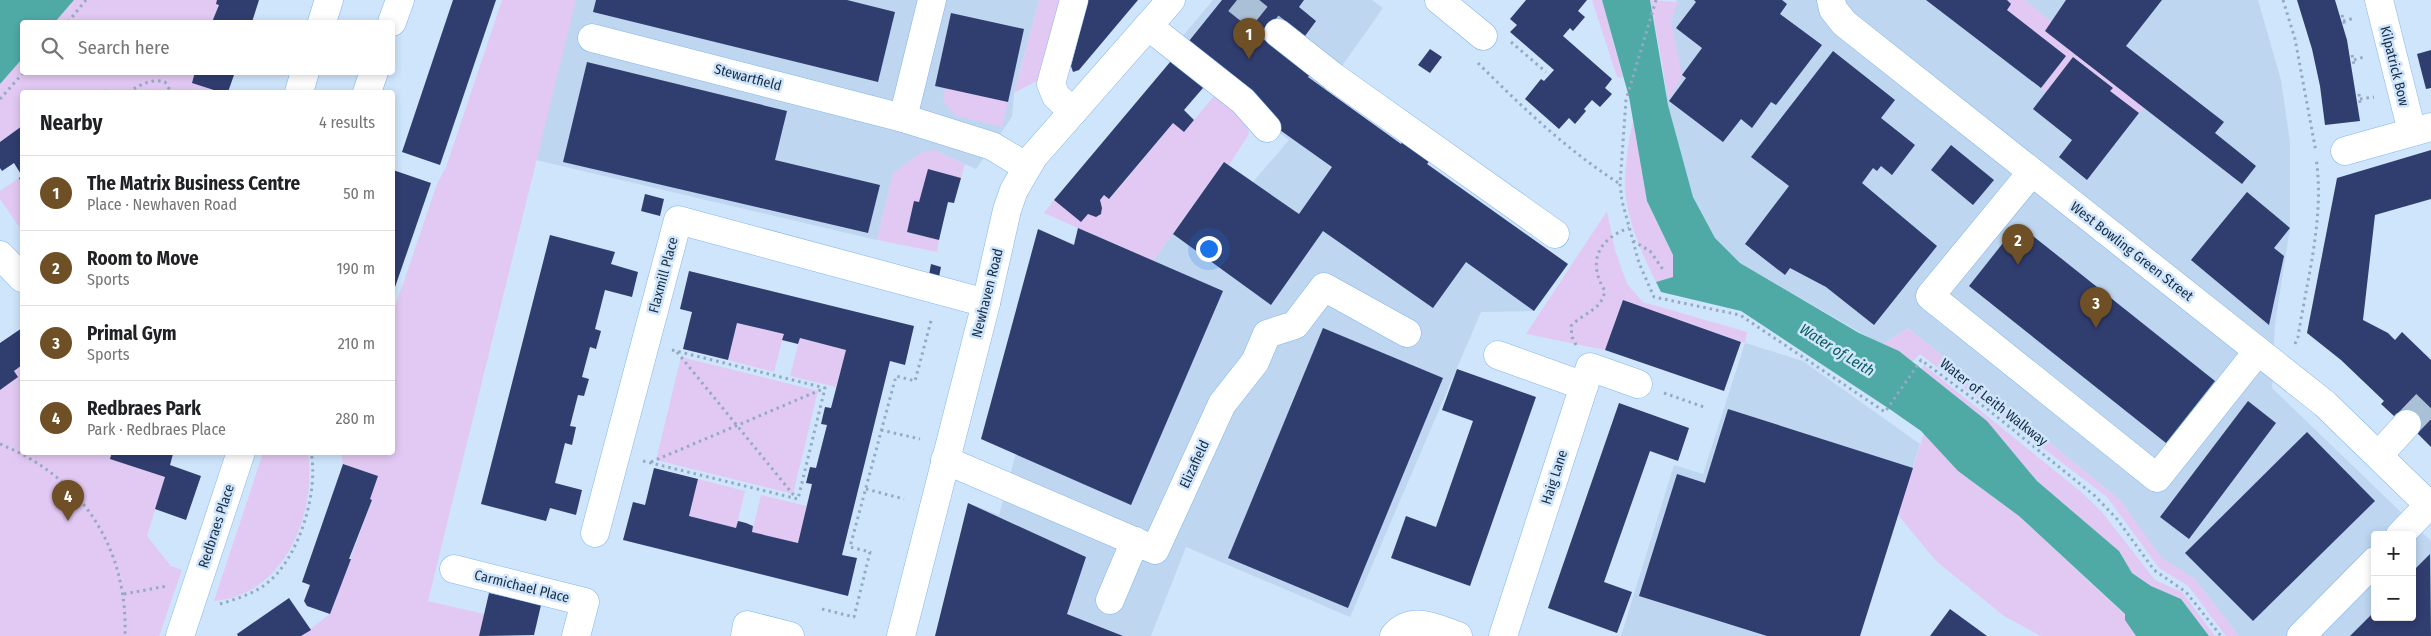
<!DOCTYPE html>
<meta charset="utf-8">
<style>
:root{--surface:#fff;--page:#f2f2f2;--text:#202124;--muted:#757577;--line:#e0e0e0;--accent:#6f4f25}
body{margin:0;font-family:"Fira Sans Condensed",sans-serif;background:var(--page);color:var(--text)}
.controls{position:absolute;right:15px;bottom:15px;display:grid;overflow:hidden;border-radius:5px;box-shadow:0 2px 8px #0003}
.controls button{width:45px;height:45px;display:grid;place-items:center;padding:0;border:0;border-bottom:1px solid var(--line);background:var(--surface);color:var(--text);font:25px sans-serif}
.you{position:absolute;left:1208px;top:248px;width:18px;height:18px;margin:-12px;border:4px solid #fff;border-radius:50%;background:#1a73e8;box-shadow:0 0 0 8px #1a73e833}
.badge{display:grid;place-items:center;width:32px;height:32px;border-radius:50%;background:var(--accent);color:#fff;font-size:16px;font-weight:700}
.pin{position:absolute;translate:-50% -41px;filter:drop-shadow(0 1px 2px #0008)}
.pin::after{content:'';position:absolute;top:26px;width:18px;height:15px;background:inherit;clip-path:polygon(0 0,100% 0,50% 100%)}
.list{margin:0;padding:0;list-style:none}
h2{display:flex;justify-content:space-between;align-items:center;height:65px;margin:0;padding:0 20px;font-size:21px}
h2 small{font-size:16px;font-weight:400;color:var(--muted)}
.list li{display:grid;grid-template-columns:32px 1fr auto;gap:15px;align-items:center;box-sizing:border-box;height:75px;padding:0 20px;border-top:1px solid var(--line)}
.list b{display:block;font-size:19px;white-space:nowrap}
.list p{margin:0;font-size:16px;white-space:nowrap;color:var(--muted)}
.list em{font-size:16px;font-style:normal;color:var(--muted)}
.icon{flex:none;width:28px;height:28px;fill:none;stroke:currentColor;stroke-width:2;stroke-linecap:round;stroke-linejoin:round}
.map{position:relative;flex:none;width:2431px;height:636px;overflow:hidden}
.search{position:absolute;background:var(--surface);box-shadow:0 2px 8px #0003;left:20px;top:20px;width:375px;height:55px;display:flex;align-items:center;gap:12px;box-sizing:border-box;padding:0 18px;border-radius:5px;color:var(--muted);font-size:19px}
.panel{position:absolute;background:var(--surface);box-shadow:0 2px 8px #0003;left:20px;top:90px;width:375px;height:365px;border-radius:5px}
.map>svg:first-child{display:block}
.built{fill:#bed6f0;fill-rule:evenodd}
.green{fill:#e2c9f4}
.water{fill:#4faaa6}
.building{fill:#303d6f}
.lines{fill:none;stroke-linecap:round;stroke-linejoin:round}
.minor-tunnel{stroke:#aac0d7;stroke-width:28;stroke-dasharray:28 14;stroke-linecap:butt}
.minor-casing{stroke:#80b5ee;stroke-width:29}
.path{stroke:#94aac0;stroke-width:3;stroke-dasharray:2.5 4;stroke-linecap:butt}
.minor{stroke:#fff;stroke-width:28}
.labels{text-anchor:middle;stroke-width:5;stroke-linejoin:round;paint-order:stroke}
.street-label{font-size:14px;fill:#172d43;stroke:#cfe5fc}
.water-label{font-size:15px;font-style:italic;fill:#0b5b58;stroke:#cfe5fc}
</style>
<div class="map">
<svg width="2431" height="636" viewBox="0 0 2431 636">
<rect width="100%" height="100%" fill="#cfe5fc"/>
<g class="built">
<polygon points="575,0 1039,0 1014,93 1012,117 976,169 934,150 893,173 877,240 536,160"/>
<polygon points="1213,0 1372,0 1383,8 1325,90 1401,143 1407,136 1434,155 1428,164 1568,264 1534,311 1481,312 1350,617 1186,547 1151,636 984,636 940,616 968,503 999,515 1078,228 1153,261 1224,162 1253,182 1289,140 1267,124 1177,43"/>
<path d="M1677 0H2258L2281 80 2290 142V228L2275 324 2272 388 2431 541V636H2239L2194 578 2162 559 2120 500 1908 328 1882 345 1740 263 1715 238 1693 197 1668 105 1659 39 1671 20ZM2375 535H2412V617H2375Z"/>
<polygon points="1745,343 1803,361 1920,444 1860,636 1621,636 1674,465 1703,474"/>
</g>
<g class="green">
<polygon points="74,0 217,0 219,5 212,22 55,22"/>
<polygon points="502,0 576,0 428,601 484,614 479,636 301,636 330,614 372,500 370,499 377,476 343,464 341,453 392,452 393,313 437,184 446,167"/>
<polygon points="1039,0 1060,0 1037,81 1014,93"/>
<polygon points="1592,0 1602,0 1623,78 1617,77"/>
<polygon points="1650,0 1678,2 1671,20 1682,75 1669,101"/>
<polygon points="2007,0 2025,0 2052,22 2046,31 2144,107 2139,113 2110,91 2112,88 2073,58 2046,92 2041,88 2066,56 2007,10 2011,4"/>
<polygon points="22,59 22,72 195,73 192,83 220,92 22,92 22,126 0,142 0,84"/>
<polygon points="945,88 1008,102 1002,127 956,116 943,101"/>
<polygon points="1219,90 1248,127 1249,134 1229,165 1224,162 1153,261 1044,213 1054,200 1081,222 1088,214 1098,216 1102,211 1100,200 1104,195 1110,199 1173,123 1184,132"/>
<path d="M1633 121 1647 201 1673 255 1674 277 1656 282C1643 256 1630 227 1626 198 1623 179 1628 141 1633 121Z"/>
<polygon points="934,150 965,164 961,178 928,170 919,202 914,202 907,232 939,240 937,252 877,240 893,173 922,152"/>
<polygon points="19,178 22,184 22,231 0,199 0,191"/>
<polygon points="1607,211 1615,250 1627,284 1643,302 1747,332 1745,343 1623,300 1605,350 1526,334"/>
<polygon points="737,323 784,334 774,372 728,360"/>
<polygon points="1908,328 2120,500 2162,558 2194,578 2239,636 2226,636 2188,586 2159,568 2107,497 1920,354 1912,362 1899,351 1882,345"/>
<polygon points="800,338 846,350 836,387 790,376"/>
<polygon points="681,357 818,391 793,494 656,460"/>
<polygon points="22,365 22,452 112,453 111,459 165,477 147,536 171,566 182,570 159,636 0,636 0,390 18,377 14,371"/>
<polygon points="1924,365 2080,491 2102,512 2155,580 2182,592 2215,636 2209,636 2181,599 2151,586 2132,573 2119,551 2037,481 1987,421 1921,369"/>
<polygon points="1924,433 1958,471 2019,516 2125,615 2126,620 2136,636 2041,636 2004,616 1936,561 1898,515"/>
<path d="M263 453H308C317 515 284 595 214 601Z"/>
<polygon points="698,479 745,491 736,528 689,516"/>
<polygon points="761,495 807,506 798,543 752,532"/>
</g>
<g class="water">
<polygon points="0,0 74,0 55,22 22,22 22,59 0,84"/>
<polygon points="1602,0 1650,0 1668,105 1693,197 1715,238 1740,263 1859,333 1899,351 1987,421 2037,481 2119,551 2132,573 2151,586 2181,599 2209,636 2136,636 2125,620 2125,614 2019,516 1958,471 1921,431 1891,410 1741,311 1661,292 1656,282 1673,277 1673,255 1647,201 1629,97"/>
</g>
<g class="building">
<polygon points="217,0 259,0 252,22 212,22 219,5 216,4"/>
<polygon points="453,0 496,0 440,165 402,152"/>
<polygon points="596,0 847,0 895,12 878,82 593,12"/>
<polygon points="1088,0 1138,0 1079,70 1073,72 1071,66"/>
<polygon points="1222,0 1304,0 1299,7 1316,21 1305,36 1287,22 1273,40 1313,71 1308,77 1401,144 1407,136 1434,155 1427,164 1568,264 1534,311 1466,262 1433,308 1323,231 1271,305 1173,234 1224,162 1299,214 1332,167 1267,121 1185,46"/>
<polygon points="1526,0 1587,0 1578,11 1585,17 1573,31 1570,28 1563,36 1612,79 1605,88 1612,94 1600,107 1592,100 1584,109 1586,111 1575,124 1569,118 1559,129 1525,99 1541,79 1544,81 1554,70 1510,32 1517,25 1510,19"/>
<polygon points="1694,0 1782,0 1787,4 1780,14 1822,45 1776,105 1771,102 1752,128 1741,119 1723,142 1669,101 1686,78 1682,75 1702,48 1676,28 1696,2"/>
<polygon points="1926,0 2007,0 2011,4 2007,10 2066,56 2041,88"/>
<polygon points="2066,0 2162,0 2126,46 2224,122 2215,133 2256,166 2242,184 2045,31"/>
<polygon points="2297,0 2335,0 2347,40 2360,121 2325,125 2320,86 2312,49"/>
<polygon points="951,13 1024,29 1008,102 935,86"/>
<polygon points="1430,49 1442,57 1430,73 1418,65"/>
<polygon points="2431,50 2431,88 2426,89 2417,54"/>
<polygon points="1833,51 1895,100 1881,118 1915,145 1892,175 1881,166 1877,171 1873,168 1862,183 1937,246 1874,325 1826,287 1790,268 1785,275 1745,244 1789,186 1751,157"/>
<polygon points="1176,55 1209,81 1184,110 1194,120 1184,132 1173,123 1109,199 1104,195 1100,200 1102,208 1101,214 1096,217 1088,214 1081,222 1054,200"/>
<polygon points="2073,57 2113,88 2110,91 2139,113 2087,180 2059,157 2072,140 2033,109"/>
<polygon points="587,62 787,111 775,160 880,185 868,233 563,162"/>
<polygon points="195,72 235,72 228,92 220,92 192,83"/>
<polygon points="22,126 22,184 19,178 22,176 14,163 2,171 0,168 0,142"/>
<polygon points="1951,145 1994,180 1973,205 1931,170"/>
<polygon points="2431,150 2431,199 2375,215 2363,320 2388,333 2395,340 2402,332 2431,360 2431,447 2397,413 2394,416 2381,404 2384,401 2341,360 2307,333 2337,178"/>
<polygon points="928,169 961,178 954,203 948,202 939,240 907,232 914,201 919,202"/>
<polygon points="393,170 431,183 393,293 392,171"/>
<polygon points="2247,192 2290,228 2274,248 2284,256 2269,325 2191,260"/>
<polygon points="645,194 664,199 660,216 641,211"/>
<polygon points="2018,224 2215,381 2166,443 1969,286"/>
<polygon points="1078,228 1223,291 1131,505 981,439 1038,229 1074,245"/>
<polygon points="550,235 615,252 611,264 638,272 632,297 605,290 595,329 601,331 596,349 590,347 582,377 589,379 584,396 578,395 570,426 576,427 572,445 565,443 555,483 582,490 576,515 550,508 546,521 481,504"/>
<polygon points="931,264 941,267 939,277 929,275"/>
<polygon points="689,271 914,326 905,365 890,361 842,555 857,558 848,596 623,540 633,502 645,505 654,468 698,479 689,516 736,528 738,521 746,523 753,526 752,532 798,543 812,484 806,483 810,467 816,468 827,425 821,424 825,407 831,408 846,350 800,338 798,344 782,340 784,334 737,323 728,360 683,349 692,312 680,309"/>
<polygon points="1623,300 1741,342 1724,391 1605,350"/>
<polygon points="22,328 22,365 14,371 18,377 0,390 0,343"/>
<polygon points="1323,328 1443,378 1348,608 1228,558"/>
<polygon points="1457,369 1536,397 1470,586 1391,558 1406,516 1436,527 1473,421 1442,410"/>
<polygon points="2248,401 2276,423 2189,539 2160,517"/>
<polygon points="1619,403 1689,428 1678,461 1650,451 1604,582 1632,592 1617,633 1548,608"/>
<polygon points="1728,409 1913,468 1860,636 1767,636 1639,596 1677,474 1705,483"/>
<polygon points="2307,432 2375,501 2253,621 2185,553"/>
<polygon points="112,452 169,452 173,454 170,465 201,476 186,520 155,509 165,477 110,459"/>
<polygon points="343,464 378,476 370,499 372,500 349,559 351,559 330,614 307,606 304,601 310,585 302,582"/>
<polygon points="968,503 1086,557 1067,614 1123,636 935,636"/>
<polygon points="2430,554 2431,636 2350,636 2375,611 2375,617 2412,617 2412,572"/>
<polygon points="489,593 541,605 534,635 479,636"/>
<polygon points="289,598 311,630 301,636 238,636 237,634"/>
<polygon points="1950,609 1987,636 1930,636"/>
</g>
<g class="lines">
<g class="minor-tunnel">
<polyline points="1237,0 1278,33"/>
<polyline points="2407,424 2431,399"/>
</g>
<defs>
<g id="minor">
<polyline points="1439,0 1483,36"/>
<polyline points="1831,0 1833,9 1844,23 2325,404 2431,507"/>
<polyline points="2379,0 2412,132"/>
<polyline points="322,22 329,0"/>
<polyline points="392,22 400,0"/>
<polyline points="1148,26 1243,101 1267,128"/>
<polyline points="1278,33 1334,77 1555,234"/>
<polyline points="592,38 903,118 932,0"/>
<polyline points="299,92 305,72"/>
<polyline points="367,92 374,72"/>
<polyline points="1073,112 1056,96 1051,84 1074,0"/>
<polyline points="903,118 992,146 1027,167"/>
<polyline points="2345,151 2431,127"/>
<polyline points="2032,172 1930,296 2157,478 2258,351"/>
<polyline points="0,255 22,278"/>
<polyline points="1498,355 1584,386"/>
<polyline points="2379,455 2407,424"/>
<polyline points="945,460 1155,550 1222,404 1255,362 1267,334 1295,325 1324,287 1407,333"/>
<polyline points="595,533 678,220 986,303"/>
<polyline points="2400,535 2429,505"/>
<polyline points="454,569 585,602 576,636"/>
<polyline points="1110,600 1135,541"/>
<polyline points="180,636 241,452"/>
<polyline points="745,636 747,625 790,636"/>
<polyline points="901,636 986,303 1007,210 1014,190 1034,156 1171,0"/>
<path d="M1394 636C1412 615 1436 628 1458 636"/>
<polyline points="1503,636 1590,367 1638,384"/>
<polyline points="2301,636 2375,561"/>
</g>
</defs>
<use href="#minor" class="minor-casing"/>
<g class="path">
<polyline points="1656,0 1626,100 1620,184 1622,201 1639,263 1654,297 1740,315 1885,412 1921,360 1991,412 2095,496 2117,519 2154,570 2186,592 2221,636"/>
<polyline points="2283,0 2295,39 2316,152"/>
<polyline points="2342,15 2345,26"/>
<polyline points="2343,21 2355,18"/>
<polyline points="68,22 86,0"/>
<polyline points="1511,42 1546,72"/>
<polyline points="2352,55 2354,65"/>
<polyline points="2354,60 2364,57"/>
<path d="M1478 63C1522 107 1568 151 1620 184"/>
<polyline points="105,91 110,92"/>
<path d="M128 92C141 85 150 78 165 82L171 92"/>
<polyline points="2359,94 2360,104"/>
<polyline points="0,99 24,72"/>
<polyline points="2360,99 2374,97"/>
<polyline points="1633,241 1650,251 1664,271"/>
<path d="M2295 344 2298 337C2307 279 2325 217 2316 158"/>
<path d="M1576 345 1572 337 1571 326C1584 312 1601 311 1605 291 1587 262 1598 239 1629 228"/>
<polyline points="677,352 796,498"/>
<polyline points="1664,393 1704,407"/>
<polyline points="881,430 920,439"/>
<path d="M0 444C82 477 128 548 125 636"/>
<polyline points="643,461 798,499 825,388 672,350"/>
<polyline points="651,462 825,388"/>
<polyline points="866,489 904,499"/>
<polyline points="124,594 167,586"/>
<path d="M220 604C236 599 253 594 266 584 299 559 319 492 311 452"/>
<polyline points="822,609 854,617 870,552 850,547 896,376 915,381 932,317"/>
</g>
<use href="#minor" class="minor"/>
</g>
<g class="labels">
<g class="street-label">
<text transform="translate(2395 66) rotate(76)" y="5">Kilpatrick Bow</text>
<text transform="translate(748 77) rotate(15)" y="5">Stewartfield</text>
<text transform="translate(2132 251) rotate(38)" y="5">West Bowling Green Street</text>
<text transform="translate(663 275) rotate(-75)" y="5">Flaxmill Place</text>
<text transform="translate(987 293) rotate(-76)" y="5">Newhaven Road</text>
<text transform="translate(1994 402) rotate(38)" y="5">Water of Leith Walkway</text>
<text transform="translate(1194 464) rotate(-65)" y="5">Elizafield</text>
<text transform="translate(1554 477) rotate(-72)" y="5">Haig Lane</text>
<text transform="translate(216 526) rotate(-72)" y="5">Redbraes Place</text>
<text transform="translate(522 586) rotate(14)" y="5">Carmichael Place</text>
</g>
<g class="water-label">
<text transform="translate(1837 350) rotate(32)" y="5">Water of Leith</text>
</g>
</g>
</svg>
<div class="controls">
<button>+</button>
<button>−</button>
</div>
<div class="you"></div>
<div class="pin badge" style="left:1249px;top:59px">1</div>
<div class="pin badge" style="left:2018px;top:265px">2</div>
<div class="pin badge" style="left:2096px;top:328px">3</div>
<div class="pin badge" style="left:68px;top:521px">4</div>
<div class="search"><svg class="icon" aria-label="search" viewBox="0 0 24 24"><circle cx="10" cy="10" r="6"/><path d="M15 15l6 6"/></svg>Search here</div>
<section class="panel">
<h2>Nearby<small>4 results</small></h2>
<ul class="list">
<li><span class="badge">1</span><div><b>The Matrix Business Centre</b><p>Place · Newhaven Road</p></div><em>50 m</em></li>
<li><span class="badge">2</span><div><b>Room to Move</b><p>Sports</p></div><em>190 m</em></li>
<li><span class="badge">3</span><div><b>Primal Gym</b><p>Sports</p></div><em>210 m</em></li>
<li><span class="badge">4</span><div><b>Redbraes Park</b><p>Park · Redbraes Place</p></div><em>280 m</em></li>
</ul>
</section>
</div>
